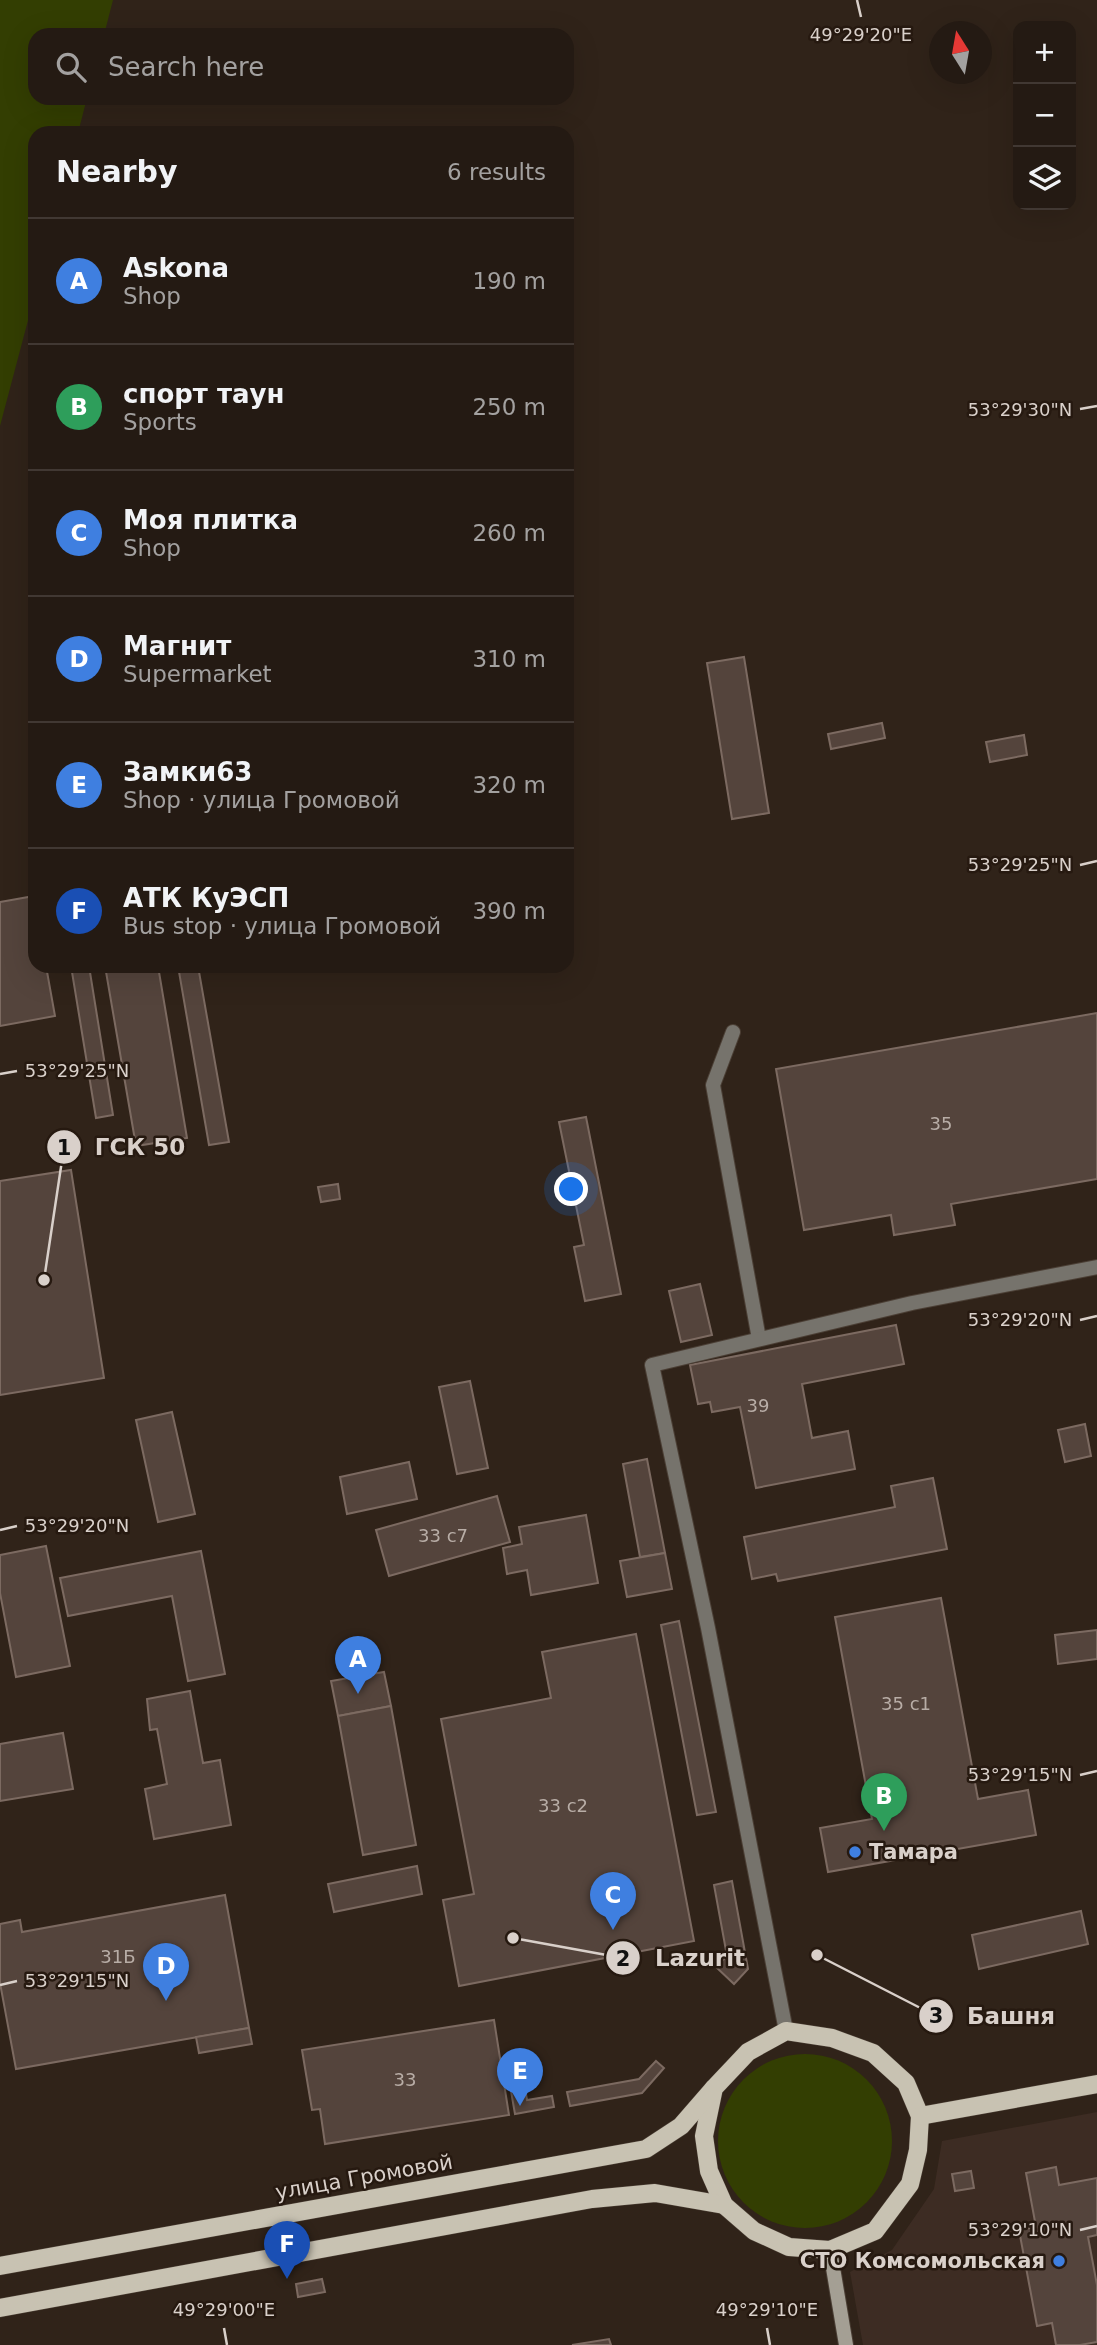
<!DOCTYPE html>
<meta charset="utf-8">
<style>
:root{--surface:#241a13;--page:#2c231c;--text:#f1f3f6;--muted:#a3a1a0;--line:#413833;--accent:#f09ab7}
body{margin:0;font-family:"DejaVu Sans",sans-serif;background:var(--page);color:var(--text)}
.controls{position:absolute;right:21px;top:21px;display:grid;overflow:hidden;border-radius:14px;box-shadow:0 7px 28px #0002}
.controls button{width:63px;height:63px;display:grid;place-items:center;padding:0;border:0;border-bottom:2px solid var(--line);background:var(--surface);color:var(--text);font:35px sans-serif}
.compass{position:absolute;left:929px;top:21px;width:63px;height:63px;border-radius:50%;background:var(--surface);box-shadow:0 7px 28px #0002;rotate:349deg}
.you{position:absolute;left:572px;top:1190px;width:24px;height:24px;margin:-18px;border:5px solid #fff;border-radius:50%;background:#1a73e8;box-shadow:0 0 0 10px #1a73e833}
.badge{display:grid;place-items:center;width:46px;height:46px;border-radius:50%;background:var(--accent);color:#fff;font-size:23px;font-weight:700}
.pin{position:absolute;translate:-50% -58px;filter:drop-shadow(0 2px 4px #0008)}
.pin::after{content:'';position:absolute;top:37px;width:24px;height:21px;background:inherit;clip-path:polygon(0 0,100% 0,50% 100%)}
.list{margin:0;padding:0;list-style:none}
h2{display:flex;justify-content:space-between;align-items:center;height:91px;margin:0;padding:0 28px;font-size:30px}
h2 small{font-size:23px;font-weight:400;color:var(--muted)}
.list li{display:grid;grid-template-columns:46px 1fr auto;gap:21px;align-items:center;box-sizing:border-box;height:126px;padding:0 28px;border-top:2px solid var(--line)}
.list b{display:block;font-size:26px;white-space:nowrap}
.list p{margin:0;font-size:23px;white-space:nowrap;color:var(--muted)}
.list em{font-size:23px;font-style:normal;color:var(--muted)}
.icon{flex:none;width:38px;height:38px;fill:none;stroke:currentColor;stroke-width:2;stroke-linecap:round;stroke-linejoin:round}
.map{position:relative;flex:none;width:1097px;height:2345px;overflow:hidden}
.search{position:absolute;background:var(--surface);box-shadow:0 7px 28px #0002;left:28px;top:28px;width:546px;height:77px;display:flex;align-items:center;gap:18px;box-sizing:border-box;padding:0 24px;border-radius:21px;color:var(--muted);font-size:26px}
.panel{position:absolute;background:var(--surface);box-shadow:0 7px 28px #0002;left:28px;top:126px;width:546px;height:847px;border-radius:21px}
.map>svg:first-child{display:block}
.commercial{fill:#3d2c23}
.green{fill:#333e02}
.building{fill:#54443c;stroke:#7c6a61;stroke-width:2}
.lines{fill:none;stroke-linecap:round;stroke-linejoin:round}
.minor-casing{stroke:#4b3f35;stroke-width:16}
.secondary-casing{stroke:#4b3f35;stroke-width:16}
.primary-casing{stroke:#4b3f35;stroke-width:19}
.minor{stroke:#76736c;stroke-width:14}
.secondary{stroke:#a49f94;stroke-width:14}
.primary{stroke:#c8c2b2;stroke-width:18}
.ticks{fill:none;stroke:#d9d0ca;stroke-width:2.5}
.shop-dot{fill:#3f7fe0;stroke:#261910;stroke-width:2.5}
.labels{text-anchor:middle;stroke-width:5;stroke-linejoin:round;paint-order:stroke}
.number-label{font-size:18px;fill:#b8ada6}
.poi-label{font-size:21px;font-weight:bold;fill:#d9d0ca;stroke:#261910;text-anchor:start}
.street-label{font-size:21px;fill:#d9d0ca;stroke:#261910}
.ticks-label{font-size:18px;text-anchor:middle;fill:#d9d0ca;stroke:#261910;stroke-width:5;stroke-linejoin:round;paint-order:stroke}
.leader{fill:none;stroke:#d9d0ca;stroke-width:2.5}
.callout-dot{fill:#d9d0ca;stroke:#261910;stroke-width:2.5}
.mark-label{font-size:21px;text-anchor:middle;font-weight:bold;fill:#111}
.callout-label{font-size:23px;text-anchor:middle;font-weight:bold;fill:#d9d0ca;stroke:#261910;stroke-width:5;stroke-linejoin:round;paint-order:stroke}
</style>
<div class="map">
<svg width="1097" height="2345" viewBox="0 0 1097 2345">
<rect width="100%" height="100%" fill="#302319"/>
<polygon class="commercial" points="1097,2112 1097,2345 863,2345 850,2272 892,2250 934,2189 942,2141"/>
<g class="green">
<polygon points="0,0 113,0 104,35 35,35 35,98 87,98 78,133 35,133 35,294 0,426"/>
<circle cx="805" cy="2141" r="87"/>
</g>
<g class="building">
<polygon points="744,657 769,813 732,819 707,663"/>
<polygon points="882,723 885,738 831,749 828,734"/>
<polygon points="1024,735 1027,755 990,762 986,742"/>
<polygon points="34,896 35,966 46,966 55,1016 0,1026 0,902"/>
<polygon points="71,966 89,966 113,1115 96,1118"/>
<polygon points="105,966 158,966 187,1138 136,1146"/>
<polygon points="178,966 198,966 229,1142 209,1145"/>
<polygon points="1097,1013 1097,1179 951,1204 955,1225 894,1235 891,1215 804,1230 776,1069"/>
<polygon points="586,1117 621,1294 585,1301 574,1247 584,1245 559,1122"/>
<polygon points="71,1170 104,1378 0,1395 0,1181"/>
<polygon points="338,1184 340,1199 321,1202 318,1187"/>
<polygon points="700,1284 712,1335 681,1342 669,1291"/>
<polygon points="896,1325 904,1364 802,1384 812,1438 848,1431 855,1469 756,1488 740,1407 712,1412 710,1402 698,1404 690,1365"/>
<polygon points="470,1381 488,1468 457,1474 439,1387"/>
<polygon points="172,1412 195,1514 158,1522 136,1420"/>
<polygon points="1085,1424 1091,1456 1065,1462 1058,1430"/>
<polygon points="647,1459 665,1553 640,1557 623,1464"/>
<polygon points="409,1462 417,1499 347,1514 340,1477"/>
<polygon points="933,1478 947,1549 778,1581 776,1574 752,1579 744,1537 895,1507 891,1486"/>
<polygon points="497,1496 510,1542 389,1576 376,1530"/>
<polygon points="586,1515 598,1583 531,1595 527,1570 507,1574 503,1548 522,1544 519,1527"/>
<polygon points="46,1546 70,1666 16,1677 0,1593 0,1555"/>
<polygon points="201,1551 225,1674 188,1681 172,1596 68,1616 60,1578"/>
<polygon points="665,1553 672,1589 627,1597 620,1561"/>
<polygon points="941,1598 978,1799 1028,1790 1036,1835 828,1872 820,1828 872,1819 835,1617"/>
<polygon points="679,1621 716,1812 697,1815 661,1625"/>
<polygon points="1097,1630 1097,1659 1058,1664 1055,1635"/>
<polygon points="636,1634 694,1941 459,1986 443,1900 474,1894 441,1719 551,1698 542,1652"/>
<polygon points="384,1672 391,1706 338,1716 331,1681"/>
<polygon points="190,1691 203,1763 220,1760 231,1825 154,1839 145,1789 167,1784 157,1729 150,1730 147,1699"/>
<polygon points="391,1706 416,1845 363,1855 338,1716"/>
<polygon points="63,1733 73,1789 0,1801 0,1744"/>
<polygon points="417,1866 422,1894 334,1912 328,1884"/>
<polygon points="732,1881 748,1969 734,1984 716,1967 727,1956 714,1885"/>
<polygon points="225,1895 249,2028 16,2069 0,1983 0,1924 20,1920 22,1932"/>
<polygon points="1081,1911 1088,1944 979,1969 972,1935"/>
<polygon points="494,2020 509,2115 325,2144 320,2109 312,2110 302,2050"/>
<polygon points="249,2028 252,2044 199,2053 196,2037"/>
<polygon points="656,2061 664,2068 642,2093 570,2106 567,2092 639,2079"/>
<polygon points="522,2071 527,2100 552,2096 554,2107 515,2114 508,2074"/>
<polygon points="1056,2167 1059,2185 1097,2178 1097,2235 1088,2237 1097,2285 1097,2342 1080,2345 1056,2345 1052,2323 1037,2326 1019,2230 1036,2227 1026,2173"/>
<polygon points="971,2171 974,2188 955,2191 952,2174"/>
<polygon points="322,2279 325,2292 298,2297 296,2284"/>
<polygon points="609,2339 611,2345 572,2345"/>
</g>
<g class="lines">
<defs>
<g id="minor">
<polyline points="733,1032 713,1085 759,1339"/>
<polyline points="786,2031 708,1628 652,1365 912,1303 1097,1267"/>
</g>
<polyline id="secondary" points="830,2250 846,2345"/>
<g id="primary">
<polygon points="786,2031 832,2038 873,2053 906,2083 920,2116 918,2150 910,2184 875,2231 830,2250 789,2247 754,2231 724,2205 709,2171 704,2136 714,2088 748,2052"/>
<polyline points="920,2116 1097,2084"/>
<polyline points="0,2266 646,2149 681,2126 714,2088"/>
<polyline points="0,2308 592,2199 655,2193 724,2205"/>
</g>
</defs>
<use href="#minor" class="minor-casing"/>
<use href="#secondary" class="secondary-casing"/>
<use href="#primary" class="primary-casing"/>
<use href="#minor" class="minor"/>
<use href="#secondary" class="secondary"/>
<use href="#primary" class="primary"/>
</g>
<path class="ticks" d="M857 0 861 17M1080 409 1097 406M1080 865 1097 861M0 1074 17 1071M1080 1320 1097 1316M0 1530 17 1526M1080 1775 1097 1771M0 1985 17 1981M1080 2230 1097 2226M224 2328 227 2345M767 2328 770 2345"/>
<g class="shop-dot">
<circle cx="855" cy="1852" r="7"/>
<circle cx="1059" cy="2261" r="7"/>
</g>
<g class="labels">
<g class="number-label">
<text x="941" y="1130">35</text>
<text x="758" y="1412">39</text>
<text x="443" y="1542">33 с7</text>
<text x="906" y="1710">35 с1</text>
<text x="563" y="1812">33 с2</text>
<text x="118" y="1963">31Б</text>
<text x="405" y="2086">33</text>
</g>
<g class="poi-label">
<text x="869" y="1859">Тамара</text>
<text x="1045" y="2268" text-anchor="end">СТО Комсомольская</text>
</g>
<g class="street-label">
<text transform="translate(364 2177) rotate(-10)" y="7">улица Громовой</text>
</g>
</g>
<g class="ticks-label">
<text x="861" y="41">49°29'20"E</text>
<text x="1020" y="416">53°29'30"N</text>
<text x="1020" y="871">53°29'25"N</text>
<text x="77" y="1077">53°29'25"N</text>
<text x="1020" y="1326">53°29'20"N</text>
<text x="77" y="1532">53°29'20"N</text>
<text x="1020" y="1781">53°29'15"N</text>
<text x="77" y="1987">53°29'15"N</text>
<text x="1020" y="2236">53°29'10"N</text>
<text x="224" y="2316">49°29'00"E</text>
<text x="767" y="2316">49°29'10"E</text>
</g>
<path class="leader" d="M44 1280L64 1147M513 1938L623 1958M817 1955L936 2016"/>
<g class="callout-dot">
<circle cx="44" cy="1280" r="7"/>
<circle cx="513" cy="1938" r="7"/>
<circle cx="817" cy="1955" r="7"/>
<circle cx="64" cy="1147" r="18"/>
<circle cx="623" cy="1958" r="18"/>
<circle cx="936" cy="2016" r="18"/>
</g>
<g class="mark-label">
<text x="64" y="1155">1</text>
<text x="623" y="1966">2</text>
<text x="936" y="2023">3</text>
</g>
<g class="callout-label">
<text x="140" y="1155">ГСК 50</text>
<text x="700" y="1966">Lazurit</text>
<text x="1011" y="2024">Башня</text>
</g>
</svg>
<div class="controls">
<button>+</button>
<button>−</button>
<button><svg class="icon" aria-label="layers" viewBox="0 0 24 24"><path d="M12 4l9 5-9 5-9-5zM3 14l9 5 9-5"/></svg></button>
</div>
<svg class="compass" viewBox="-18 -18 36 36"><path d="M0-13l5 13h-10z" fill="#e53935"/><path d="M0 13l5-13h-10z" fill="#a3a1a0"/></svg>
<div class="you"></div>
<div class="pin badge" style="left:358px;top:1694px;background:#3f7fe0">A</div>
<div class="pin badge" style="left:884px;top:1831px;background:#2e9e5b">B</div>
<div class="pin badge" style="left:613px;top:1930px;background:#3f7fe0">C</div>
<div class="pin badge" style="left:166px;top:2001px;background:#3f7fe0">D</div>
<div class="pin badge" style="left:520px;top:2106px;background:#3f7fe0">E</div>
<div class="pin badge" style="left:287px;top:2279px;background:#1a4fb4">F</div>
<div class="search"><svg class="icon" aria-label="search" viewBox="0 0 24 24"><circle cx="10" cy="10" r="6"/><path d="M15 15l6 6"/></svg>Search here</div>
<section class="panel">
<h2>Nearby<small>6 results</small></h2>
<ul class="list">
<li><span class="badge" style="background:#3f7fe0">A</span><div><b>Askona</b><p>Shop</p></div><em>190 m</em></li>
<li><span class="badge" style="background:#2e9e5b">B</span><div><b>спорт таун</b><p>Sports</p></div><em>250 m</em></li>
<li><span class="badge" style="background:#3f7fe0">C</span><div><b>Моя плитка</b><p>Shop</p></div><em>260 m</em></li>
<li><span class="badge" style="background:#3f7fe0">D</span><div><b>Магнит</b><p>Supermarket</p></div><em>310 m</em></li>
<li><span class="badge" style="background:#3f7fe0">E</span><div><b>Замки63</b><p>Shop · улица Громовой</p></div><em>320 m</em></li>
<li><span class="badge" style="background:#1a4fb4">F</span><div><b>АТК КуЭСП</b><p>Bus stop · улица Громовой</p></div><em>390 m</em></li>
</ul>
</section>
</div>
